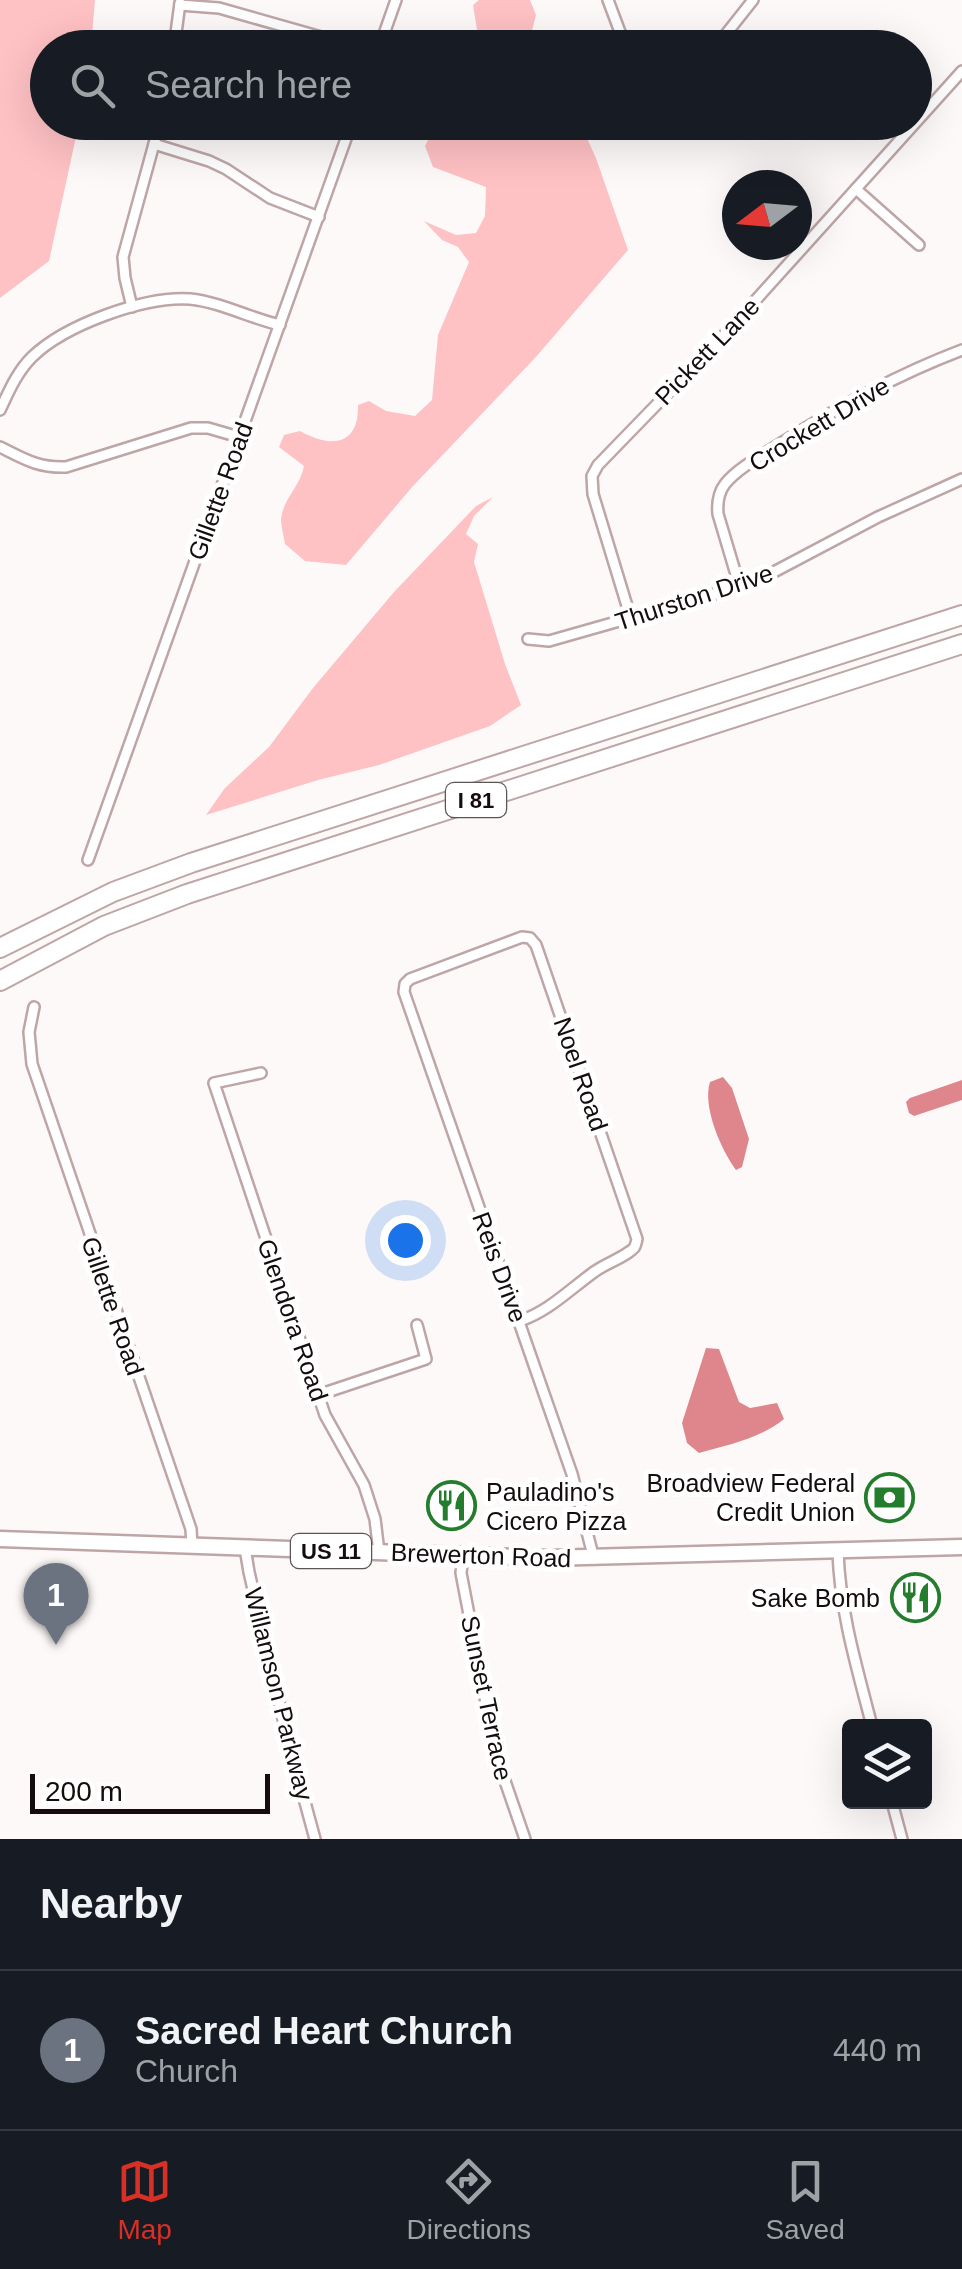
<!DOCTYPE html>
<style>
:root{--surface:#171b24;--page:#20242c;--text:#f1f3f6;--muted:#9ea1a6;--line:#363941;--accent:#d93025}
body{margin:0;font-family:Helvetica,sans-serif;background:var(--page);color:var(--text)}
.controls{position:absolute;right:30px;bottom:30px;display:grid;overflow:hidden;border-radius:10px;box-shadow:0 10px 40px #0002}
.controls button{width:90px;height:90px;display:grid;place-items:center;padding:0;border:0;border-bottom:2px solid var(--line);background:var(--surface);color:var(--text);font:50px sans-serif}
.compass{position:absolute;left:722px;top:170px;width:90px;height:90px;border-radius:50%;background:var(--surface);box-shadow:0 10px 40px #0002;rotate:254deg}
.scale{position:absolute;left:30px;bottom:25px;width:240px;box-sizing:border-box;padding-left:10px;border:5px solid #140c0d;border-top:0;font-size:28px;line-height:35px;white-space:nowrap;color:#140c0d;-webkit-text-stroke:8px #fff;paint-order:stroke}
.you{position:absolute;left:405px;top:1240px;width:35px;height:35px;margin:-25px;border:8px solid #fff;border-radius:50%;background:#1a73e8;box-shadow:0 0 0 15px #1a73e833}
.badge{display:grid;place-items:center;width:65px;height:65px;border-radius:50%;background:var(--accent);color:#fff;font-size:32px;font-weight:700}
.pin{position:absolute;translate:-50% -82px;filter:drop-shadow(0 2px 5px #0008)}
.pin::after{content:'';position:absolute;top:52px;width:35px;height:30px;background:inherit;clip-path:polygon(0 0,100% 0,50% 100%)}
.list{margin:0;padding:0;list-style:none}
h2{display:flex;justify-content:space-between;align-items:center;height:130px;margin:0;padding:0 40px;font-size:42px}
h2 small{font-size:32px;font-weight:400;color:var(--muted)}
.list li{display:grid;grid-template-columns:65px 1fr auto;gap:30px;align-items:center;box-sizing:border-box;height:160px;padding:0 40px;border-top:2px solid var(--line)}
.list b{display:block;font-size:38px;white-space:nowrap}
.list p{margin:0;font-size:32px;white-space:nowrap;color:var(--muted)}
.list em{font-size:32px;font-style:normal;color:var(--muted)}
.icon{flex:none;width:55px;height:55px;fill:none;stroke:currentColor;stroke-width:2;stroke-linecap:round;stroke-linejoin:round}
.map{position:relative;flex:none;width:962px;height:1839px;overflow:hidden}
.search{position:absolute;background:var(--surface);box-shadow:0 10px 40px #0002;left:30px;right:30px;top:30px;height:110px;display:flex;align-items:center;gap:25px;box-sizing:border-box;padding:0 35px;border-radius:55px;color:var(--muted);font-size:38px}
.sheet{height:290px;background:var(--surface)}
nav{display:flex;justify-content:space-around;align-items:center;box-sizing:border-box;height:140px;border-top:2px solid var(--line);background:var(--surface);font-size:28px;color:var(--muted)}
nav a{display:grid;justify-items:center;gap:5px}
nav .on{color:var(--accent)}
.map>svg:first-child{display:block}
.green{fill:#fec1c4}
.water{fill:#df868c}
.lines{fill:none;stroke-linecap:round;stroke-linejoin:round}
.street-casing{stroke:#bea6a7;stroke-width:14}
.primary-casing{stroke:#bea6a7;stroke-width:19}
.highway-casing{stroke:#bea6a7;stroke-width:22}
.street{stroke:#fff;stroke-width:9}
.primary{stroke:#fff;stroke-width:14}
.highway{stroke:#fff;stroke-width:18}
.labels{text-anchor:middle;stroke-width:10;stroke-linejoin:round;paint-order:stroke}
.shield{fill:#fff;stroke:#5a5556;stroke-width:2.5}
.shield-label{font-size:22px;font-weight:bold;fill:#140c0d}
.street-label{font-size:25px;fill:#140c0d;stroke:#fff}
.poi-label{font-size:25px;fill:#140c0d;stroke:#fff;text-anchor:end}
</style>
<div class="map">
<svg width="962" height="1839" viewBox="0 0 962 1839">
<rect width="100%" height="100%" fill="#fef9f9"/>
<g class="green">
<polygon points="0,0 95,0 91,47 48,48 48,122 79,123 49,261 0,298"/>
<polygon points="479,0 530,0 536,15 528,47 471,47 477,30 473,5"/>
<path d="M455 123H580L596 158 628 250 535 358 413 486 346 565 305 561 285 544C284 537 281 526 281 519 283 499 301 485 304 466L279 447 284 435 300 431C330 448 359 447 358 405L369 401 386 411 415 416 432 400 438 335 469 262 458 247 442 240 424 221 456 235 476 233 485 216 486 187 433 167 425 146 431 134Z"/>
<polygon points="493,497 474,516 466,534 478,544 474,562 505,664 521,705 490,726 379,765 318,780 206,815 225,788 269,747 313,688 394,592 476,506"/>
</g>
<g class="water">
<path d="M723 1077 732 1088 749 1139 742 1167 736 1170C721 1150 702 1106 710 1082Z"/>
<polygon points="962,1080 962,1100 914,1116 909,1113 906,1102 910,1098"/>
<path d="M706 1348 719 1349 739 1402 750 1408 777 1403 784 1419C761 1438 728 1445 699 1453L687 1443 682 1423Z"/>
</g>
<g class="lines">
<defs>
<g id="street">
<polyline points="608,0 620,32 629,48"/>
<polyline points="180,5 219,8 360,48"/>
<polyline points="174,48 180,3"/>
<polyline points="379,48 396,0"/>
<polyline points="715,48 753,0"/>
<polyline points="154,144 209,161 226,169 270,198 319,217"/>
<polyline points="856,189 919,245"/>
<polyline points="132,307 125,278 123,257 160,122"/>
<path d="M0 410C9 391 17 372 32 357 65 325 144 296 190 299 220 302 250 318 280 325"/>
<path d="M0 447C24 459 38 468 66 467L191 428H208L239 437"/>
<path d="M740 588 718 514C717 503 718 493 725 484 737 469 759 457 775 447 834 409 896 375 962 350"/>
<polyline points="631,619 593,494 592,476 598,465 727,332 962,71"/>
<polyline points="528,639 549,641 753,583 878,517 962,479"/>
<polyline points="88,860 352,122"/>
<polyline points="34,1007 29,1032 32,1064 191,1529 192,1546"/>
<polyline points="261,1073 214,1083 325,1415 364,1485 375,1519 379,1552"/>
<path d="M520 1321C549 1311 569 1290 594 1272 605 1264 618 1260 629 1252 636 1247 635 1247 637 1239L536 945 530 938 522 937 410 979 405 984 404 992 572 1474 594 1559"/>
<polyline points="318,1395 426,1359 417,1325"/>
<polyline points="245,1548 249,1572 287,1736 315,1839"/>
<path d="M838 1552C840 1612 857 1668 872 1726"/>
<polyline points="463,1555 461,1573 496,1755 525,1839"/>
<polyline points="892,1802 902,1839"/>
</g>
<polyline id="primary" points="0,1539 548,1558 962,1547"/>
<g id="highway">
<polyline points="0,948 113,892 191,863 962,615"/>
<polyline points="0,981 104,926 187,894 962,644"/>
</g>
</defs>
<use href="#street" class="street-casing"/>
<use href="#primary" class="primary-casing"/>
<use href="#highway" class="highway-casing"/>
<use href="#street" class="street"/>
<use href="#primary" class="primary"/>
<use href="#highway" class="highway"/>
</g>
<defs>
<symbol id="bank-ring" viewBox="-11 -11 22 22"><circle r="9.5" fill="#fff" stroke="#247d2c" stroke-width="1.5"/><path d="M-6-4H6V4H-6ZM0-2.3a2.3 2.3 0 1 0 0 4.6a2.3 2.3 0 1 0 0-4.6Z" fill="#247d2c"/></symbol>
<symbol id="restaurant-ring" viewBox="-11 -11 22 22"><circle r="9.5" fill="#fff" stroke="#247d2c" stroke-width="1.5"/><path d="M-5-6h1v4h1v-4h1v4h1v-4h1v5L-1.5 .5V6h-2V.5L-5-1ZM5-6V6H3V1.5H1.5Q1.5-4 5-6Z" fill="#247d2c"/></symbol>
</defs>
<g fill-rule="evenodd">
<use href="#bank-ring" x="862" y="1470" width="55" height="55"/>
<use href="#restaurant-ring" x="424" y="1478" width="55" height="55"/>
<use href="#restaurant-ring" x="888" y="1570" width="55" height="55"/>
</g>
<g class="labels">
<g class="shield">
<rect x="446" y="783" width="60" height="34" rx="8"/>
<rect x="291" y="1534" width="80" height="34" rx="8"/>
</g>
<g class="shield-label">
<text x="476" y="808">I 81</text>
<text x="331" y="1559">US 11</text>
</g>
<g class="street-label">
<text transform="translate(707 351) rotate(-46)" y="9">Pickett Lane</text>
<text transform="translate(819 424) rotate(-31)" y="9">Crockett Drive</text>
<text transform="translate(220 491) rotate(-70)" y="9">Gillette Road</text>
<text transform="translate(694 597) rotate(-18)" y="9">Thurston Drive</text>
<text transform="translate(581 1074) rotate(71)" y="9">Noel Road</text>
<text transform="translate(500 1267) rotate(70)" y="9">Reis Drive</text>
<text transform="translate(113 1306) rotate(71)" y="9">Gillette Road</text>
<text transform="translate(293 1320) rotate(71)" y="9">Glendora Road</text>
<text transform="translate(481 1555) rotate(2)" y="9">Brewerton Road</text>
<text transform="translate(279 1694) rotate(76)" y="9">Willamson Parkway</text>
<text transform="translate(487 1698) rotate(78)" y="9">Sunset Terrace</text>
</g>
<g class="poi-label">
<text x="855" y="1492">Broadview Federal<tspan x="855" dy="29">Credit Union</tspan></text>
<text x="486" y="1501" text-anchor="start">Pauladino's<tspan x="486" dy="29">Cicero Pizza</tspan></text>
<text x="880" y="1607">Sake Bomb</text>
</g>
</g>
</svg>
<div class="controls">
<button><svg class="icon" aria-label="layers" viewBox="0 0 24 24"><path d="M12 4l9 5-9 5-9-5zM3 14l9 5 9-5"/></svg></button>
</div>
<svg class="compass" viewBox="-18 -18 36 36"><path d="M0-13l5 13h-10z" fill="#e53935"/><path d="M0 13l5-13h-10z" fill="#9ea1a6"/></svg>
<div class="scale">200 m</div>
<div class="you"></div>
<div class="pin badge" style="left:56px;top:1645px;background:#6b7280">1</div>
<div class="search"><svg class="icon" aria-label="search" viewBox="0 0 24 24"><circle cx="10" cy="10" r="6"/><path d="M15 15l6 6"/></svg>Search here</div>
</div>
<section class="sheet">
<h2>Nearby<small></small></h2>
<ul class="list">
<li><span class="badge" style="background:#6b7280">1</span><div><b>Sacred Heart Church</b><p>Church</p></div><em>440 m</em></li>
</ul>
</section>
<nav>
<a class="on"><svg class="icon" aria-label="map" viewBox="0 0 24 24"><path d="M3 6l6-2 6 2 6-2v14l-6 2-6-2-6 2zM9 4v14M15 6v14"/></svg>Map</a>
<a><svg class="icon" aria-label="directions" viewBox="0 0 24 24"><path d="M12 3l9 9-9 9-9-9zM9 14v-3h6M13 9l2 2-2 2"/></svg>Directions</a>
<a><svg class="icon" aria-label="saved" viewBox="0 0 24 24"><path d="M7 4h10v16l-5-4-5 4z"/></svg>Saved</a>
</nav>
